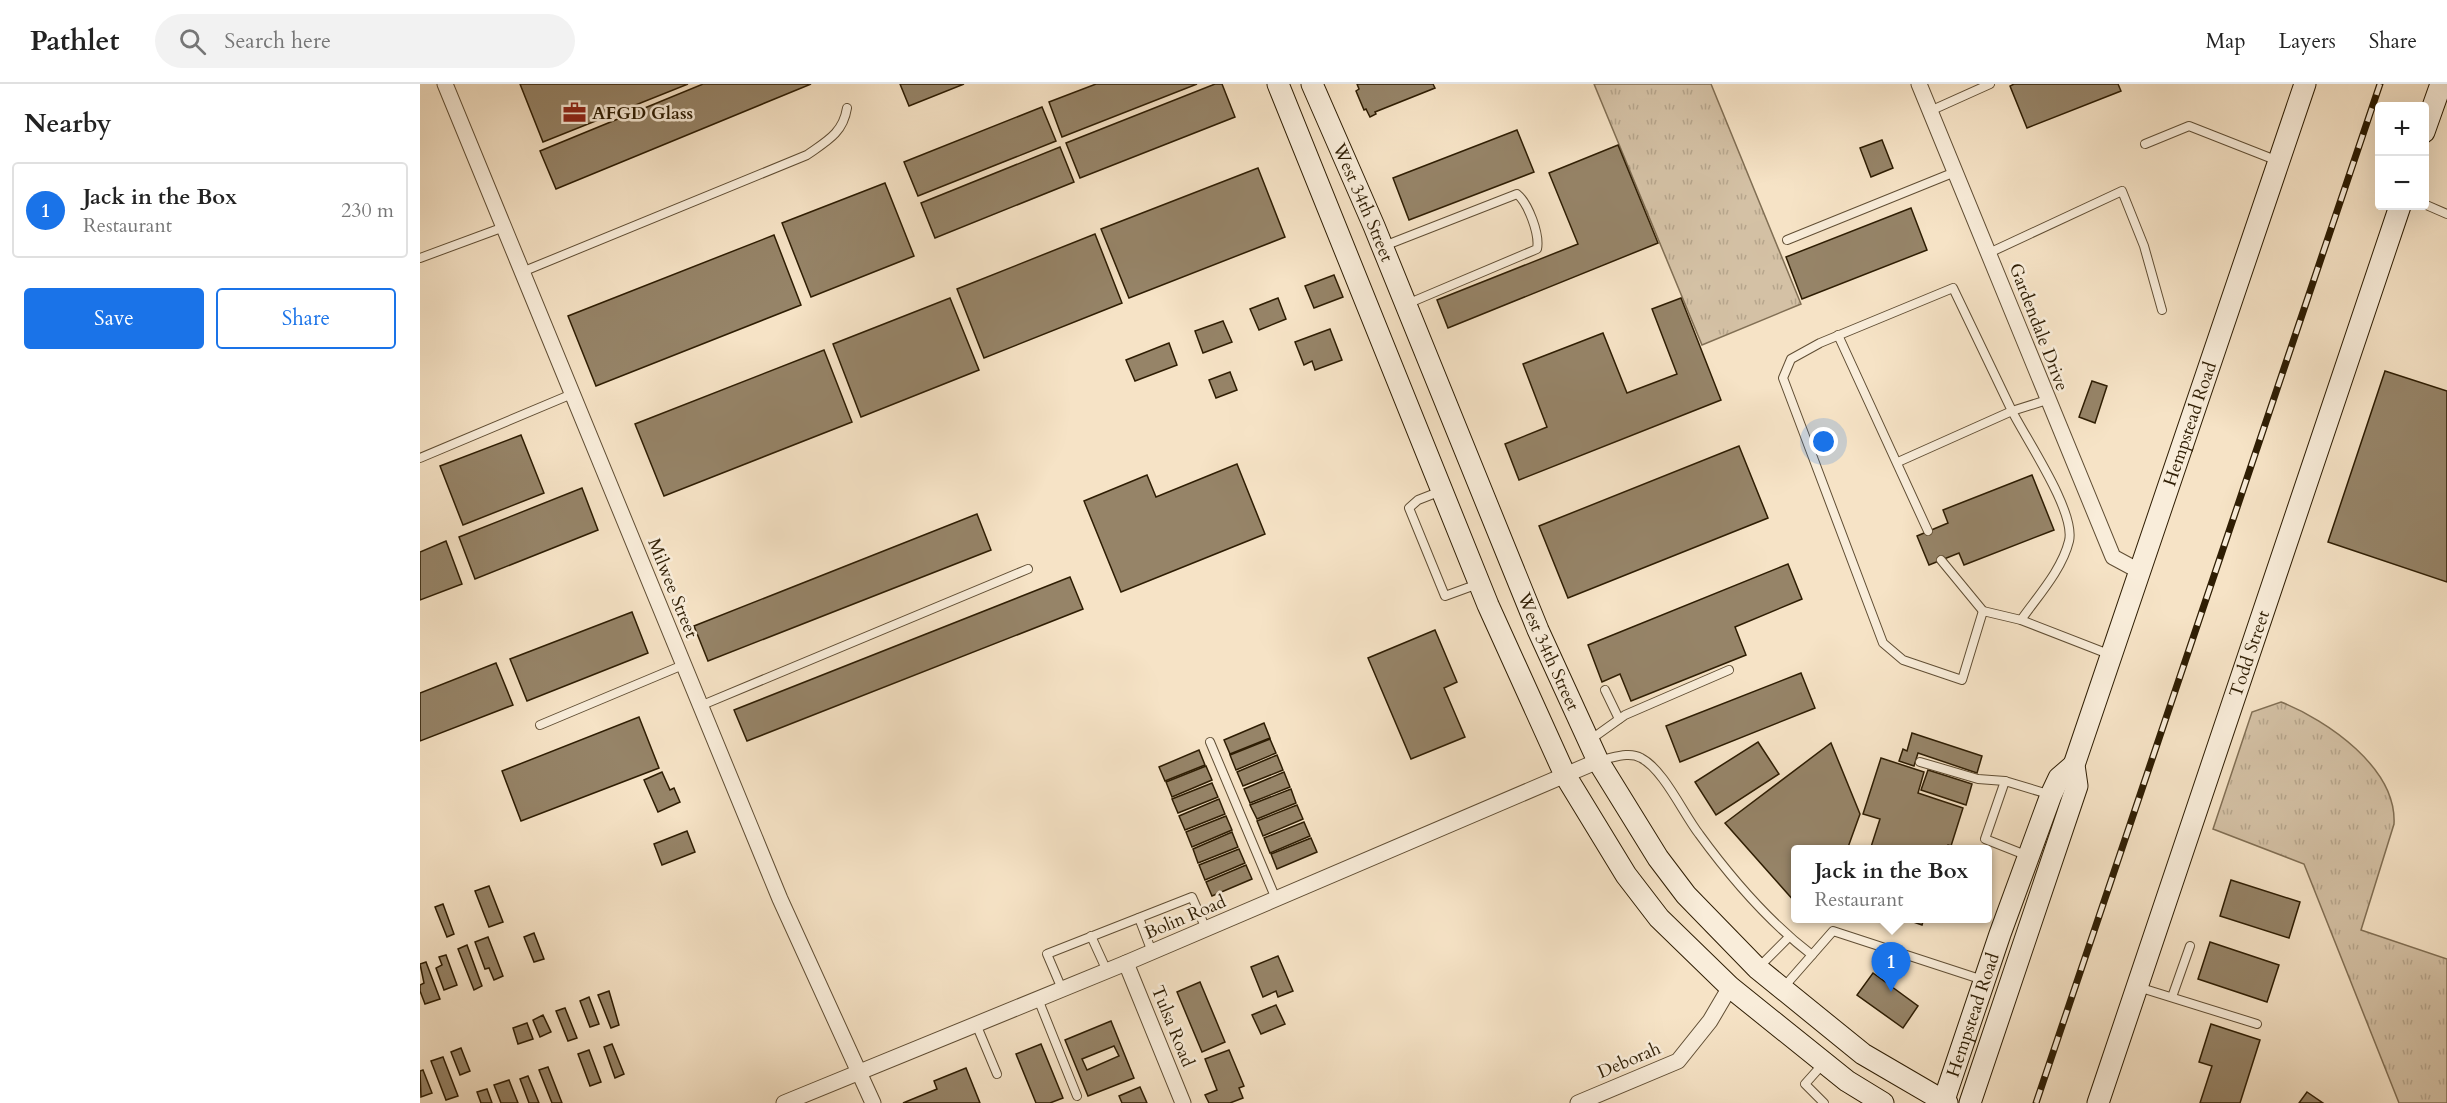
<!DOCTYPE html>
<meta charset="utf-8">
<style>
:root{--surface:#fff;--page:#f2f2f2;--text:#222;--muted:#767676;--line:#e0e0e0;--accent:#1a73e8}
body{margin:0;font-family:Cardo,serif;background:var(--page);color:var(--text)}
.controls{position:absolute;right:18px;top:18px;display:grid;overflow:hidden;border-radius:6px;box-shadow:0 6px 24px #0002}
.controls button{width:54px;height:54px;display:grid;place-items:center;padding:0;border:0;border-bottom:2px solid var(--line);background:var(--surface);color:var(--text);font:30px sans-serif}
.you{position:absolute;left:1404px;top:358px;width:21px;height:21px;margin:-15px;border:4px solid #fff;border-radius:50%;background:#1a73e8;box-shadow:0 0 0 9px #1a73e833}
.badge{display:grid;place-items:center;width:39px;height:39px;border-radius:50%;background:var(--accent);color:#fff;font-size:20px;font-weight:700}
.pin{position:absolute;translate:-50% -50px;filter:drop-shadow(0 2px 3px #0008)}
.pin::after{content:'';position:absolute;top:32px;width:21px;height:18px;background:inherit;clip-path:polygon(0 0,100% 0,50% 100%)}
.popup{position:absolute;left:1371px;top:761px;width:201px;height:78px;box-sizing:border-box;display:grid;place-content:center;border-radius:6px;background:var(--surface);filter:drop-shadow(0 2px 4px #0005);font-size:20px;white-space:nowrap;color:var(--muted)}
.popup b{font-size:22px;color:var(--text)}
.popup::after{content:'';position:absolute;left:50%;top:100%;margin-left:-12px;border:12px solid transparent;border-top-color:var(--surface)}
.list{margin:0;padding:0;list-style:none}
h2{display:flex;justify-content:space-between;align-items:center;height:78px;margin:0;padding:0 24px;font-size:26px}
h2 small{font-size:20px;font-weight:400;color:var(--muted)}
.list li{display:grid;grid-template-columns:39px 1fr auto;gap:18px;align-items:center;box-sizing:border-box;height:96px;margin:0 12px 12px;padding:0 12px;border:2px solid var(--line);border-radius:6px}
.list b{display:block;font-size:22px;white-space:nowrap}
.list p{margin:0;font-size:20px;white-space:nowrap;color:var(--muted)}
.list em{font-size:20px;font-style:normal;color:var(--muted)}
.actions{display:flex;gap:12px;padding:18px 24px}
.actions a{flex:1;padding:14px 0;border:2px solid var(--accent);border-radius:6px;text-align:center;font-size:21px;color:var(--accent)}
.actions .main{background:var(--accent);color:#fff}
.icon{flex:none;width:33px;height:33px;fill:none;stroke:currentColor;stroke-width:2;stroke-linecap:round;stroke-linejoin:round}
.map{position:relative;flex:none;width:2027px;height:1019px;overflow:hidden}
header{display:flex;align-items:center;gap:36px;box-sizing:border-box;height:84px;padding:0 30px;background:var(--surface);border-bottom:2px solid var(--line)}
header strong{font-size:28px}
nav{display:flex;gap:33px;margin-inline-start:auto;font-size:21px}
.search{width:420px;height:54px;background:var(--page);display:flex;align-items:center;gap:15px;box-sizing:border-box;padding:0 21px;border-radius:33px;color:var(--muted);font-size:22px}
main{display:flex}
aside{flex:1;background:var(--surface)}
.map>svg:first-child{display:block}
.grass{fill:url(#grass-tufts);stroke:#816f54;stroke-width:1.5}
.building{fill:#968468;stroke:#2e1d03;stroke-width:1.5;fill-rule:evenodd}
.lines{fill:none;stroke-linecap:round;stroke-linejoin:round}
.lane-casing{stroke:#604e34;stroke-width:10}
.street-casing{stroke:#604e34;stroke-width:17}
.secondary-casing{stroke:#2e1d03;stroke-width:23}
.lane{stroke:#f9edda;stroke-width:8}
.street{stroke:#f9edda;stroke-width:15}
.secondary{stroke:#f9edda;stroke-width:21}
.rail-casing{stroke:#2e1d03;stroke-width:7}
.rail{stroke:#f9edda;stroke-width:4.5;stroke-dasharray:14;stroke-linecap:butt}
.labels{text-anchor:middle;stroke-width:5;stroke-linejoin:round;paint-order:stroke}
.poi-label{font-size:18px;font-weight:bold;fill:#2e1d03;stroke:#f9edda;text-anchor:start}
.street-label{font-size:18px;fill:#2e1d03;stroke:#f9edda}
</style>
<header>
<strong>Pathlet</strong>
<div class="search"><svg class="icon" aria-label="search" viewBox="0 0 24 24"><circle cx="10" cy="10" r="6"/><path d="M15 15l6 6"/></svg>Search here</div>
<nav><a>Map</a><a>Layers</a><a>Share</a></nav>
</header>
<main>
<aside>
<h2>Nearby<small></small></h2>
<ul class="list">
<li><span class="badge">1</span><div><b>Jack in the Box</b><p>Restaurant</p></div><em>230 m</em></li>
</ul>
<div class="actions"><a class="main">Save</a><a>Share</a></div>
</aside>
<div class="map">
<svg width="2027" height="1019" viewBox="0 0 2027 1019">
<defs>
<pattern id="grass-tufts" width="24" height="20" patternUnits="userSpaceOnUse" patternTransform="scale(1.5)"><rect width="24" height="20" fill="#d4c1a5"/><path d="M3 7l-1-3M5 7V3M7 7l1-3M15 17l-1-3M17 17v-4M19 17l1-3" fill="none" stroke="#b6a58c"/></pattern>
</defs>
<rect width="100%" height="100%" fill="#f6e3c6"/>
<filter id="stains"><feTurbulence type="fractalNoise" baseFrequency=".00333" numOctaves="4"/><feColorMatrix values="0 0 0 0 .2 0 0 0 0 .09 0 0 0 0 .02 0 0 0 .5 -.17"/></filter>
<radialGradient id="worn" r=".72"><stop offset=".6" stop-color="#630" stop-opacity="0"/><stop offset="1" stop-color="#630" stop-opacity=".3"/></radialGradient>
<g class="grass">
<polygon points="1174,0 1291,0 1381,220 1282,261"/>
<path d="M1861 618C1907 636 1977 684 1974 740L1941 846 2027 875V1019H1979L1884 780 1793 745 1832 628Z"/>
</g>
<g class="building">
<polygon points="100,0 268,0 123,58"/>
<polygon points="283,0 391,0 136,105 120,67"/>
<polygon points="480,0 544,0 489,22"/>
<polygon points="676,0 777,0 642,53 629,18"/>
<polygon points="795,0 802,0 815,33 660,94 646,59"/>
<polygon points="937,0 1013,0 1015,4 955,28 956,30 950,33 946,25 944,26 936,7 939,5"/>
<polygon points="1594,0 1698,0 1701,7 1607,44 1590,2"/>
<polygon points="622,23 636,57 498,112 484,78"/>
<polygon points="1097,46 1114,88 989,136 973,94"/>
<polygon points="1462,56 1473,84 1451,93 1440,64"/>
<polygon points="1198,61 1238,159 1028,244 1017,216 1158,160 1129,89"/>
<polygon points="640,63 654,98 515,154 501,119"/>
<polygon points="838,84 865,153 709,214 681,145"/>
<polygon points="465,99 494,172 391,213 362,139"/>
<polygon points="1491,124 1507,166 1382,215 1366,173"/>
<polygon points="675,150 702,219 564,274 537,205"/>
<polygon points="354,151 381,221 176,302 148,232"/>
<polygon points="914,191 923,213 894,224 885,202"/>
<polygon points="530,214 559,286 441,333 413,260"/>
<polygon points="858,214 866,235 839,246 830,225"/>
<polygon points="1261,214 1301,316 1099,396 1085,360 1127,343 1103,280 1183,249 1207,309 1257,290 1232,225"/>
<polygon points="803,237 812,258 783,269 775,247"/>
<polygon points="910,245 922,276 895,286 892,277 884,281 875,258"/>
<polygon points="749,259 757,281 715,297 706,276"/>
<polygon points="404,266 432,338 244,412 215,340"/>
<polygon points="1965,287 2027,307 2027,498 1908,458"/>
<polygon points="810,288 817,306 796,314 789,296"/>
<polygon points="1672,297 1687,302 1675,339 1659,333"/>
<polygon points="101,351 124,409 43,441 20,382"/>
<polygon points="1319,362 1348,434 1148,514 1119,442"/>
<polygon points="817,380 845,450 701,508 664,417 727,391 736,413"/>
<polygon points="1612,391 1634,446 1544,481 1539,469 1509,481 1497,452 1528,439 1523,426"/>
<polygon points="162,404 178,446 55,495 39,453"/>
<polygon points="557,430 571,466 288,577 274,542"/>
<polygon points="26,457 42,500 0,516 0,468"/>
<polygon points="1368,480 1382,515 1315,543 1326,571 1211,617 1200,590 1182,598 1168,561"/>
<polygon points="650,493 663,525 327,657 314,626"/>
<polygon points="212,528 228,569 107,617 90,575"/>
<polygon points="1015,546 1037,598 1024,604 1045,653 991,675 948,574"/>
<polygon points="76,579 93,621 0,657 0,609"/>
<polygon points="1381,589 1395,624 1260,678 1246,642"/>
<polygon points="219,633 239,684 101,737 82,687"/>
<polygon points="844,639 850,654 810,670 804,656"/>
<polygon points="1492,649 1562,672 1557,689 1498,669 1494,682 1479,677 1483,665 1487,667"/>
<polygon points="850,655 856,669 816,686 810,671"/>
<polygon points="1338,658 1359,690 1296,731 1275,698"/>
<polygon points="1411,659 1440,730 1427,766 1375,766 1375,818 1305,739"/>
<polygon points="779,666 785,681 745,697 739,683"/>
<polygon points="857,671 863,686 823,702 817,688"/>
<polygon points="1461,674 1504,688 1498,709 1543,724 1531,762 1528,761 1526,766 1450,766 1460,735 1443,730"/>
<polygon points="786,682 792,696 752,713 746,698"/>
<polygon points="1508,686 1552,700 1546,721 1501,706"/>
<polygon points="242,688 250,706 254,704 260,718 238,728 224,696"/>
<polygon points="864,688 870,703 830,719 824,705"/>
<polygon points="792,699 798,713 758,729 752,715"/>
<polygon points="871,705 876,719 837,735 830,721"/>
<polygon points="799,715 805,730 765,746 759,732"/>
<polygon points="877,721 883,735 843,752 837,737"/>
<polygon points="806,732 812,746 772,763 766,748"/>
<polygon points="884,738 890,752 850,769 844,754"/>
<polygon points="267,747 275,768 242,781 234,760"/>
<polygon points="812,748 818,763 778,779 773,765"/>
<polygon points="891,754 897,768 857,785 851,770"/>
<polygon points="819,765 825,779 785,796 779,781"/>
<polygon points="826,781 832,795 792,812 786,798"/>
<polygon points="1811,796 1880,818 1869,854 1800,832"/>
<polygon points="69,802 83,838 69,843 55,807"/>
<polygon points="23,820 34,850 27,853 15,823"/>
<polygon points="1482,834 1504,834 1502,841"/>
<polygon points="114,849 124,875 114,878 104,853"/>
<polygon points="68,853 83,892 74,896 69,884 65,885 55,858"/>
<polygon points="1790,858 1859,881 1847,918 1778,895"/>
<polygon points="47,861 62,902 54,906 38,865"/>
<polygon points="26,871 37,901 24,906 16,884 22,881 19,873"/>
<polygon points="858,872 873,907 858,913 856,907 843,913 831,883"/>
<polygon points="6,878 20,915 5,920 0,907 0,901 4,899 0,880"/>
<polygon points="1453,889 1498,922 1483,944 1437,911"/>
<polygon points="780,898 805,958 782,968 757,908"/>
<polygon points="189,907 199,941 191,944 178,911"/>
<polygon points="169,913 179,940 170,943 160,917"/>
<polygon points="856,921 865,940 841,950 832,931"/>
<polygon points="145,924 157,954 148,957 136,927"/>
<polygon points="123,931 131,948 120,953 113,936"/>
<path d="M691 937 714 994 668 1012 645 956ZM694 962 699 972 667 986 662 975Z"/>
<polygon points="107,939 113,955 98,960 93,944"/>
<polygon points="1791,940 1840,956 1820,1019 1780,1019 1792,982 1779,978"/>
<polygon points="192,960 204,990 195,994 184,963"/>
<polygon points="621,960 643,1014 630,1019 616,1019 596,970"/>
<polygon points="41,964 50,987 40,991 31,968"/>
<polygon points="169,966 181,998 170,1002 158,970"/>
<polygon points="809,966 824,1002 819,1004 823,1014 810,1019 789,1019 785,1011 797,1006 785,975"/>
<polygon points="23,973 38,1012 26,1016 11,977"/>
<polygon points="128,983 142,1019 132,1019 119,986"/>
<polygon points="546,984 560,1019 483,1019 517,1005 514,997"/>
<polygon points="3,986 12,1009 1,1013 0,987"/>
<polygon points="108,992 119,1019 109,1019 100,995"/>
<polygon points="89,996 98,1019 81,1019 74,1001"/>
<polygon points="720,1003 727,1019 702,1019 699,1012"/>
<polygon points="67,1005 72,1019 61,1019 57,1008"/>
<polygon points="1887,1008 1903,1019 1879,1019"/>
</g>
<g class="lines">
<defs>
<g id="lane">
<polyline points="1510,27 1570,0"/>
<polyline points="1725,60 1769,42 1858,77"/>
<polyline points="2004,120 2027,130"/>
<polyline points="1367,156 1535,88"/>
<path d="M964 162 1097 110C1108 119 1120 150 1117 165L987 220"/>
<polyline points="1569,169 1702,107 1724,162 1742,226"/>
<polyline points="0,174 84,143"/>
<path d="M102 188 387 71C407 57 423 49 427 24"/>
<polyline points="1418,251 1508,447"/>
<path d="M1627 316 1592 327C1606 355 1656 428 1649 457 1642 486 1617 513 1601 536L1691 571"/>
<polyline points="0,374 152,310"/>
<polyline points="1478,378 1592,327 1533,204 1400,259 1371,275 1363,294 1463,559 1483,576 1542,596 1563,527 1601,536"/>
<polyline points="1021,407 998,416 989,424 1025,512 1058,500"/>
<polyline points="1521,476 1563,527"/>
<polyline points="1185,606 1199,635"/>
<polyline points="280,622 608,485"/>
<polyline points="120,641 263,581"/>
<polyline points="1170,656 1205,631 1309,586"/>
<polyline points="790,658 856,815"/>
<path d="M1180 676C1193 674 1209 667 1221 674 1243 685 1263 729 1279 750 1311 794 1349 838 1392 871"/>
<polyline points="1500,678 1558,695 1585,697"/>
<polyline points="1608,772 1565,755 1585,697 1628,710"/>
<polyline points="719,834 732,868"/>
<polyline points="671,852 687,887"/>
<polyline points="1338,884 1369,853"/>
<polyline points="1718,903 1837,940"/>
<polyline points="1363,904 1413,847 1563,896"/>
<polyline points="642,905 627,870 772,813 786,845"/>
<polyline points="1752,913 1770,862"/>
<polyline points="618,915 657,1012"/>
<polyline points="556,940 577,990"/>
<polyline points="1402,981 1385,1000 1404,1019"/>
</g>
<g id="street">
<polyline points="25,0 360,815 453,1019"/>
<polyline points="1499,0 1693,473 1719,487"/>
<polyline points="706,879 763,1019"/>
<polyline points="364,1019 706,879 1178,677"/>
<polyline points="1158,1019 1258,977 1290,937 1310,903"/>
</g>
<g id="secondary">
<polyline points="858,0 1068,521 1145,691 1206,791 1239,834 1310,903 1427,997 1463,1019"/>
<path id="s1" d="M892 0 954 142 1118 546 1178 677 1238 774 1266 811 1337 884 1443 970 1527 1019"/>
<polyline points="2004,48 2021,0"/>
<path id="s2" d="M1523 1019 1580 850 1631 711 1639 694 1654 681"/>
<path id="s3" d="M1550 1019 1657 702 1654 681 1885 0"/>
<path id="s4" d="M1678 1019 1980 122"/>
</g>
</defs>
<use href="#lane" class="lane-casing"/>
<use href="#street" class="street-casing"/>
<use href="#secondary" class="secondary-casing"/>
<use href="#lane" class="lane"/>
<use href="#street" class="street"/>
<use href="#secondary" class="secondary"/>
<defs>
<polyline id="rail" points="1616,1019 1960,0"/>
</defs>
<use href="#rail" class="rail-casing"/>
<use href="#rail" class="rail"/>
</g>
<defs>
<symbol id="office-bare" viewBox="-9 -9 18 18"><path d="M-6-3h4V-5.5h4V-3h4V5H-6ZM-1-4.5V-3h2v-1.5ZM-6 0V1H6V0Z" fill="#8f2418" stroke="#f9edda" stroke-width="2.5" paint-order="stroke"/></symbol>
</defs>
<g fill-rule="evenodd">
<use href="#office-bare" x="138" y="12" width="33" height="33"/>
</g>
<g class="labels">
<g class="poi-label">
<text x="172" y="35">AFGD Glass</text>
</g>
<g class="street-label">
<text dy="6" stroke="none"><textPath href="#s1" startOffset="129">West 34th Street</textPath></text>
<text transform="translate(1619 243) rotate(69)" y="6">Gardendale Drive</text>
<text dy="6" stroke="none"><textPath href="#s3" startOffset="716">Hempstead Road</textPath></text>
<text transform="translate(253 504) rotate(68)" y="6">Milwee Street</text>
<text dy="6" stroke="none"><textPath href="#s1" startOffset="615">West 34th Street</textPath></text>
<text dy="6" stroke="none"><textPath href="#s4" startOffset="474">Todd Street</textPath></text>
<text transform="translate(765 833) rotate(-23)" y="6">Bolin Road</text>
<text dy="6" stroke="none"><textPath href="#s2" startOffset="93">Hempstead Road</textPath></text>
<text transform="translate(753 942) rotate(68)" y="6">Tulsa Road</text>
<text transform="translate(1209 976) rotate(-23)" y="6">Deborah</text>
</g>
</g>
<rect width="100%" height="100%" filter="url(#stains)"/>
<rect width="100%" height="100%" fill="url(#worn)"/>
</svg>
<div class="controls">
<button>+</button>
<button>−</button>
</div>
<div class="you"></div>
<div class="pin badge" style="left:1471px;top:908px">1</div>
<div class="popup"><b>Jack in the Box</b>Restaurant</div>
</div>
</main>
